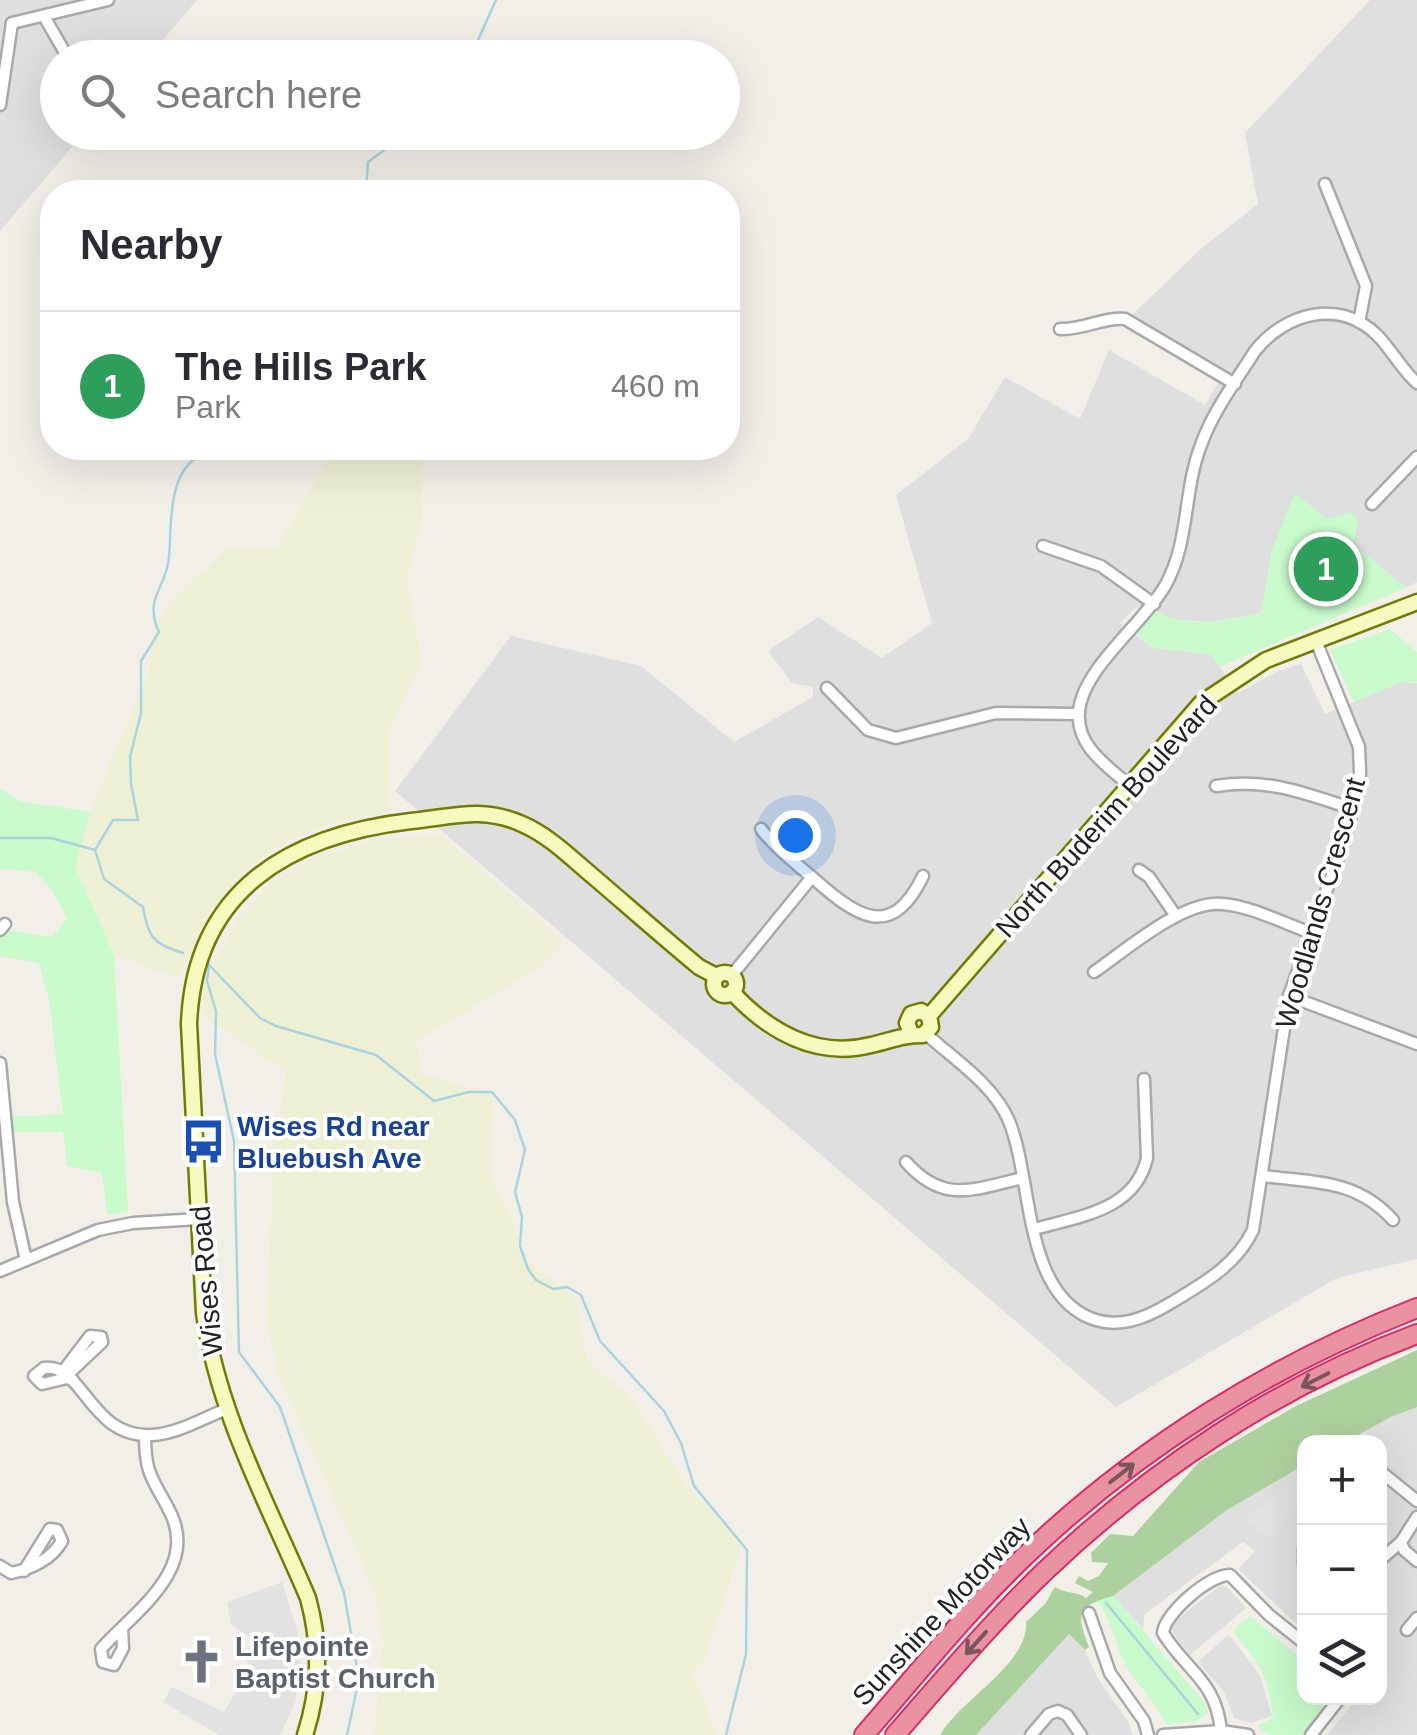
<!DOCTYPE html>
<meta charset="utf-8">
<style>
:root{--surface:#fff;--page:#f2f2f3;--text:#2b2b33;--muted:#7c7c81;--line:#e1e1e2;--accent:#d40000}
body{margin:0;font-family:Arial,sans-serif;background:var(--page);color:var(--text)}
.controls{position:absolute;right:30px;bottom:30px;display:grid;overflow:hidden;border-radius:20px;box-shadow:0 10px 40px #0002}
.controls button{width:90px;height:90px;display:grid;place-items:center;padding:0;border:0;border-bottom:2px solid var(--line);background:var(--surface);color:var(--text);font:50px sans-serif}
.you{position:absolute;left:795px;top:835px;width:35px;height:35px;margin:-25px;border:8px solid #fff;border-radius:50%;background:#1a73e8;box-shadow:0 0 0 15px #1a73e833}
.badge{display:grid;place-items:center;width:65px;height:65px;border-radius:50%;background:var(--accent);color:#fff;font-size:32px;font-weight:700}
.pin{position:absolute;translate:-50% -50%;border:5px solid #fff;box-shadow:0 2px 10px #0006}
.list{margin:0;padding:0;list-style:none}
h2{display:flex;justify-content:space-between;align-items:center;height:130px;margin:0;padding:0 40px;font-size:42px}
h2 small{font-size:32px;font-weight:400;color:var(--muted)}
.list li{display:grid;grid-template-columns:65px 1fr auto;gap:30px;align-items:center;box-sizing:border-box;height:150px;padding:0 40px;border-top:2px solid var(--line)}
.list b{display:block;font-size:38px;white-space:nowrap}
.list p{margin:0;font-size:32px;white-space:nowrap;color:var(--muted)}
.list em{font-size:32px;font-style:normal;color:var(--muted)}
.icon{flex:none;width:55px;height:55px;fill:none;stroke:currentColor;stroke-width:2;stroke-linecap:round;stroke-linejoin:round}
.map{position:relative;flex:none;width:1417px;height:1735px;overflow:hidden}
.search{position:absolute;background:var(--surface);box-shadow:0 10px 40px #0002;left:40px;top:40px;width:700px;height:110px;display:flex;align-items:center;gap:25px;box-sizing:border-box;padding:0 35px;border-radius:55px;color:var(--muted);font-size:38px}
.panel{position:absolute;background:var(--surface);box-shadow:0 10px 40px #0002;left:40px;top:180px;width:700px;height:280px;border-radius:40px}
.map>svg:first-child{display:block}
.residential{fill:#e0dfdf}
.farmland{fill:#eef0d5}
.forest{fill:#add19e}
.park{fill:#c8facc}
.parking{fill:#e2e2e2}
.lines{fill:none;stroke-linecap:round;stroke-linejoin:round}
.stream{stroke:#aad3df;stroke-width:2.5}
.street-casing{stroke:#a9a9a9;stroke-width:15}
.secondary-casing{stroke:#707d05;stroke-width:19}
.highway-casing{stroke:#dc2a67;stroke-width:22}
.street{stroke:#fff;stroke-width:10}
.secondary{stroke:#f7fabf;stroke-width:14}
.highway{stroke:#e892a2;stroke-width:18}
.oneway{stroke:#7b545c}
.labels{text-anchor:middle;stroke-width:8;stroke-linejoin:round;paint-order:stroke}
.street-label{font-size:28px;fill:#222;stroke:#fff}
.transit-label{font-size:28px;font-weight:bold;fill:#164399;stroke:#fff;text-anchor:start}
.worship-label{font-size:28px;font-weight:bold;fill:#5b616d;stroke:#fff;text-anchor:start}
</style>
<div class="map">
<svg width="1417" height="1735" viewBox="0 0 1417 1735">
<rect width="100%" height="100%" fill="#f2efe9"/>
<g class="residential">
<polygon points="0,0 197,0 148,57 58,58 58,132 84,133 0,231"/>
<polygon points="1370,0 1417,0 1417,582 1405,588 1353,543 1358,520 1272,550 1261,614 1209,622 1169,619 1154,610 1134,608 1120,623 1153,648 1211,654 1238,693 1278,671 1301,664 1325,714 1402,682 1417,683 1417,1259 1337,1278 1116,1407 395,791 511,636 641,666 734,742 813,697 813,687 792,683 768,651 818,617 882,658 932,623 896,495 968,439 1005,377 1080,419 1109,350 1205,405 1224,374 1130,317 1203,247 1258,204 1245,133"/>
<polygon points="1417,1407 1417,1735 1327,1735 1358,1698 1380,1698 1380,1442 1345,1442 1391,1417"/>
<polygon points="1304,1465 1304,1631 1238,1569 1255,1551 1243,1542 1145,1614 1143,1629 1113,1596 1227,1510"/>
<polygon points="1221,1585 1227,1587 1246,1608 1190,1655 1173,1633 1172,1623"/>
<polygon points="1069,1633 1085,1650 1097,1677 1129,1723 1132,1735 976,1735"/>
<polygon points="1227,1636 1231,1637 1260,1675 1272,1716 1251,1723 1234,1718 1224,1692 1198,1662"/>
</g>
<g class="farmland">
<polygon points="345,448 408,448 422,463 422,522 407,580 421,662 389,734 389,813 336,822 287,841 251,865 208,914 179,979 114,955 75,867 90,812 149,671 154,627 172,600 227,549 276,547 327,463"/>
<polygon points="441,834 564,942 542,966 416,1041 422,1073 494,1095 492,1177 511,1216 524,1258 576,1300 587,1361 628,1394 689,1489 743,1541 704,1660 692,1674 717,1735 374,1735 383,1641 375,1593 278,1375 267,1324 273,1153 286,1072 205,1018 203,986 234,923 270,884 311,858 377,839"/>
</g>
<path class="forest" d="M1417 1350V1407L1391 1417 1345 1442H1304V1465L1227 1510 1113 1596C1078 1607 1075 1611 1089 1647L1085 1650 1069 1634 976 1735H940C961 1699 1029 1664 1026 1622L1045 1604 1055 1587C1066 1594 1077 1591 1086 1598L1093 1592 1075 1583 1079 1576 1088 1581 1099 1576 1108 1563 1092 1562 1091 1553 1110 1534 1133 1536 1199 1462 1294 1407Z"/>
<g class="park">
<path d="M1295 493 1327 519 1351 512 1358 520 1353 543 1405 588 1219 667 1211 654 1153 648 1135 632 1154 610C1187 630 1225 620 1261 614L1272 550Z"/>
<polygon points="1390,629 1417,652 1417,682 1402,682 1354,702 1330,650"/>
<polygon points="0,788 20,801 90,812 75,867 114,955 128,1212 107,1215 102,1173 67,1166 63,1132 12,1132 10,1117 63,1114 49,1000 39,963 0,956 0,936 4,930 52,937 67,919 52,890 36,872 0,869"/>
<path d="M1113 1596 1206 1704 1208 1712 1197 1721 1166 1724C1157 1703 1140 1688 1128 1669 1115 1648 1113 1621 1097 1601Z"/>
<path d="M1250 1616 1304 1661V1698H1331L1304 1735H1271L1256 1726 1273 1718C1268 1675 1261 1667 1235 1634L1234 1629Z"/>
</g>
<g class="parking">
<polygon points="1304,1473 1304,1498 1268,1539 1244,1518"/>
<polygon points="282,1582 297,1630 301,1671 295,1703 280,1735 219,1735 163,1702 172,1687 224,1712 252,1665 243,1659 253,1639 231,1625 227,1602"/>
</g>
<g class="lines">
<g class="stream">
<polyline points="470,58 496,0"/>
<polyline points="366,192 368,162 409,132"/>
<polyline points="0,838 51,838 95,850"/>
<path d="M183 953C153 944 148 937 143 907L104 879 95 850 113 820H138L131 784 130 757 141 713V661L159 632C143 597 167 588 169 557 172 524 166 465 208 452 218 449 230 449 240 448"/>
<polyline points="208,964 260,1018 276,1026 376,1055 434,1101 469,1092 492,1092 515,1120 525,1150 515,1192 522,1217 520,1246 528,1269 536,1280 553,1289 567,1287 581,1295 600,1341 664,1411 681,1443 694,1486 747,1550 746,1654 726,1735"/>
<polyline points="209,966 207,981 216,1011 215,1054 234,1141 239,1352 280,1407 344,1593 359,1679 347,1735"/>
<polyline points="1106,1603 1198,1714"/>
</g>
<defs>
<g id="street">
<polyline points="45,18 68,58"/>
<polyline points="12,23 108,0"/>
<polyline points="0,105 12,23"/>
<polyline points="1325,184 1366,286 1359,322"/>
<path d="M1060 329C1083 330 1103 317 1125 319L1235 384"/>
<polyline points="1372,504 1417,457"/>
<polyline points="1043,546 1101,566 1154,604"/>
<polyline points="827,688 868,730 896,738 996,713 1078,714"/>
<path d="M1129 785C1106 765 1076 746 1079 712 1082 669 1143 624 1165 586 1190 542 1183 491 1201 445 1213 411 1236 381 1255 351 1285 313 1339 298 1377 335 1392 350 1401 369 1417 383"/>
<path d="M1216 786C1268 778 1305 793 1353 809"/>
<path d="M761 829C776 848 795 863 813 878 855 915 891 943 923 876"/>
<polyline points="1139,870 1149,877 1176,916"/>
<polyline points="0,930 5,924"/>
<path d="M1094 972C1126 950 1183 900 1222 904 1251 906 1283 923 1311 933"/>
<polyline points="732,975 812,877"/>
<polyline points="1289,996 1417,1044"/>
<path d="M926 1034C954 1059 994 1085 1009 1121 1033 1180 1023 1290 1090 1318 1118 1329 1144 1319 1169 1304 1202 1284 1236 1266 1253 1230L1289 996 1338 858 1357 796 1360 773 1359 747 1316 641"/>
<polyline points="0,1063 13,1202 26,1260"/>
<path d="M906 1162C944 1205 974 1189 1023 1178"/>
<path d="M1264 1176C1315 1183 1356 1179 1393 1220"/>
<path d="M1035 1229C1079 1216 1135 1211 1147 1158L1144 1079"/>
<polyline points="0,1271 98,1230 133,1223 199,1219"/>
<polyline points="64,1378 102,1342 101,1337 90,1336 64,1370"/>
<path d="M73 1380 67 1378 42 1384 34 1376 44 1368C83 1362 90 1439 152 1435 177 1434 203 1418 227 1409"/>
<polyline points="1380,1471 1417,1501"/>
<polyline points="1417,1517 1401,1542 1404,1550 1417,1561"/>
<polyline points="1304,1549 1304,1564"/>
<polyline points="1380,1560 1401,1542"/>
<path d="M0 1566 11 1573C31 1569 52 1559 62 1541L57 1530 50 1529 24 1571"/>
<polyline points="1089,1613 1110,1673 1144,1721 1148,1735"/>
<path d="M122 1628 123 1648 114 1665 103 1662 101 1649C133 1613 198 1571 171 1514 154 1479 145 1478 145 1435"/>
<polyline points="1407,1630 1417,1618"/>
<path d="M1221 1731C1216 1680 1187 1672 1163 1633 1164 1614 1210 1574 1230 1575L1269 1615 1304 1643"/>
<polyline points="1031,1735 1049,1714 1058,1711 1067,1715 1081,1735"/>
<polyline points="1163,1735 1221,1731 1248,1735"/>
<polyline points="1311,1735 1340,1698"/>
</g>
<g id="secondary">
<circle cx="725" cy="984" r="11"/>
<path d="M732 992C768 1031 816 1059 871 1045 893 1040 901 1035 923 1035L931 1027 929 1016"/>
<polyline points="929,1016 1201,703 1266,660 1417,602"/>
<polyline points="911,1033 907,1023 911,1014 921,1011 929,1016"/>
<path d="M305 1735C320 1688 321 1646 308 1598 269 1506 218 1414 204 1313L189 1024C194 890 290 835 411 821 452 817 482 806 522 824 550 836 572 859 595 878 630 908 664 938 699 967L716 976"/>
</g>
<g id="highway">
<path d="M864 1735C917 1674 968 1610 1027 1554 1139 1447 1273 1364 1417 1308"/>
<path d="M895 1735C944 1679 992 1622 1045 1571 1151 1470 1279 1385 1417 1334"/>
</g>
</defs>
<use href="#street" class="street-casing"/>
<use href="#secondary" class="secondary-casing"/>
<use href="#highway" class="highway-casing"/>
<use href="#street" class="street"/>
<use href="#secondary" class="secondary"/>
<use href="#highway" class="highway"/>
</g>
<defs><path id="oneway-shaft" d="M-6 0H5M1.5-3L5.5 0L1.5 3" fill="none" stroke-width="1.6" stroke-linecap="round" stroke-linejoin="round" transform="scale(2.5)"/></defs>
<g class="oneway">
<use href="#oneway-shaft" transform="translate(1315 1380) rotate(153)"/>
<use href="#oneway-shaft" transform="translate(1122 1473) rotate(-38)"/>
<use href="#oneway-shaft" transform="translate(976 1643) rotate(132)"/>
</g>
<defs>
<symbol id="bus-bare" viewBox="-9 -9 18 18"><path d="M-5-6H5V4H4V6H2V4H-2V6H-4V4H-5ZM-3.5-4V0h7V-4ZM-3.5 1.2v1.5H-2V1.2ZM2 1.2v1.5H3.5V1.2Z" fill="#1a4fb4" stroke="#fff" stroke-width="2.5" paint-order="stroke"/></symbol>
<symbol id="church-bare" viewBox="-9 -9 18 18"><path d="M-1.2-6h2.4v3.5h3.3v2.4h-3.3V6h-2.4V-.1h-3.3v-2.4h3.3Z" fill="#6b7280" stroke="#fff" stroke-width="2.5" paint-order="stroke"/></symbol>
</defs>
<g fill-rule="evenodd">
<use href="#bus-bare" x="172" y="1110" width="63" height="63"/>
<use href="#church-bare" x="170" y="1630" width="63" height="63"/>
</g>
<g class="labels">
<g class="street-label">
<text transform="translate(1106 816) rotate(-48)" y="10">North Buderim Boulevard</text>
<text transform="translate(1320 903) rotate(-74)" y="10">Woodlands Crescent</text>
<text transform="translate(206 1281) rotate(-95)" y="10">Wises Road</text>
<text transform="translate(941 1611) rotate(-47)" y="10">Sunshine Motorway</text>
</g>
<g class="transit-label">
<text x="237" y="1136">Wises Rd near<tspan x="237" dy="32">Bluebush Ave</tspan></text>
</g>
<g class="worship-label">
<text x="235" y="1656">Lifepointe<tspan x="235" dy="32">Baptist Church</tspan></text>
</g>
</g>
</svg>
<div class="controls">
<button>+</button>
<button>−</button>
<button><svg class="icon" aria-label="layers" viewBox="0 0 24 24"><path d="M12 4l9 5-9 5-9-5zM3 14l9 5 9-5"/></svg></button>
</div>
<div class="you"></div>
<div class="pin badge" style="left:1326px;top:569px;background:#2e9e5b">1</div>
<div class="search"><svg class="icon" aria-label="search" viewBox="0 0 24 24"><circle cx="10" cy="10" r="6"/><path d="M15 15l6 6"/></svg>Search here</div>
<section class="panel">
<h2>Nearby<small></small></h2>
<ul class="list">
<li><span class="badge" style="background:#2e9e5b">1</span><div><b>The Hills Park</b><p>Park</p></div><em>460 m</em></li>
</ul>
</section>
</div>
